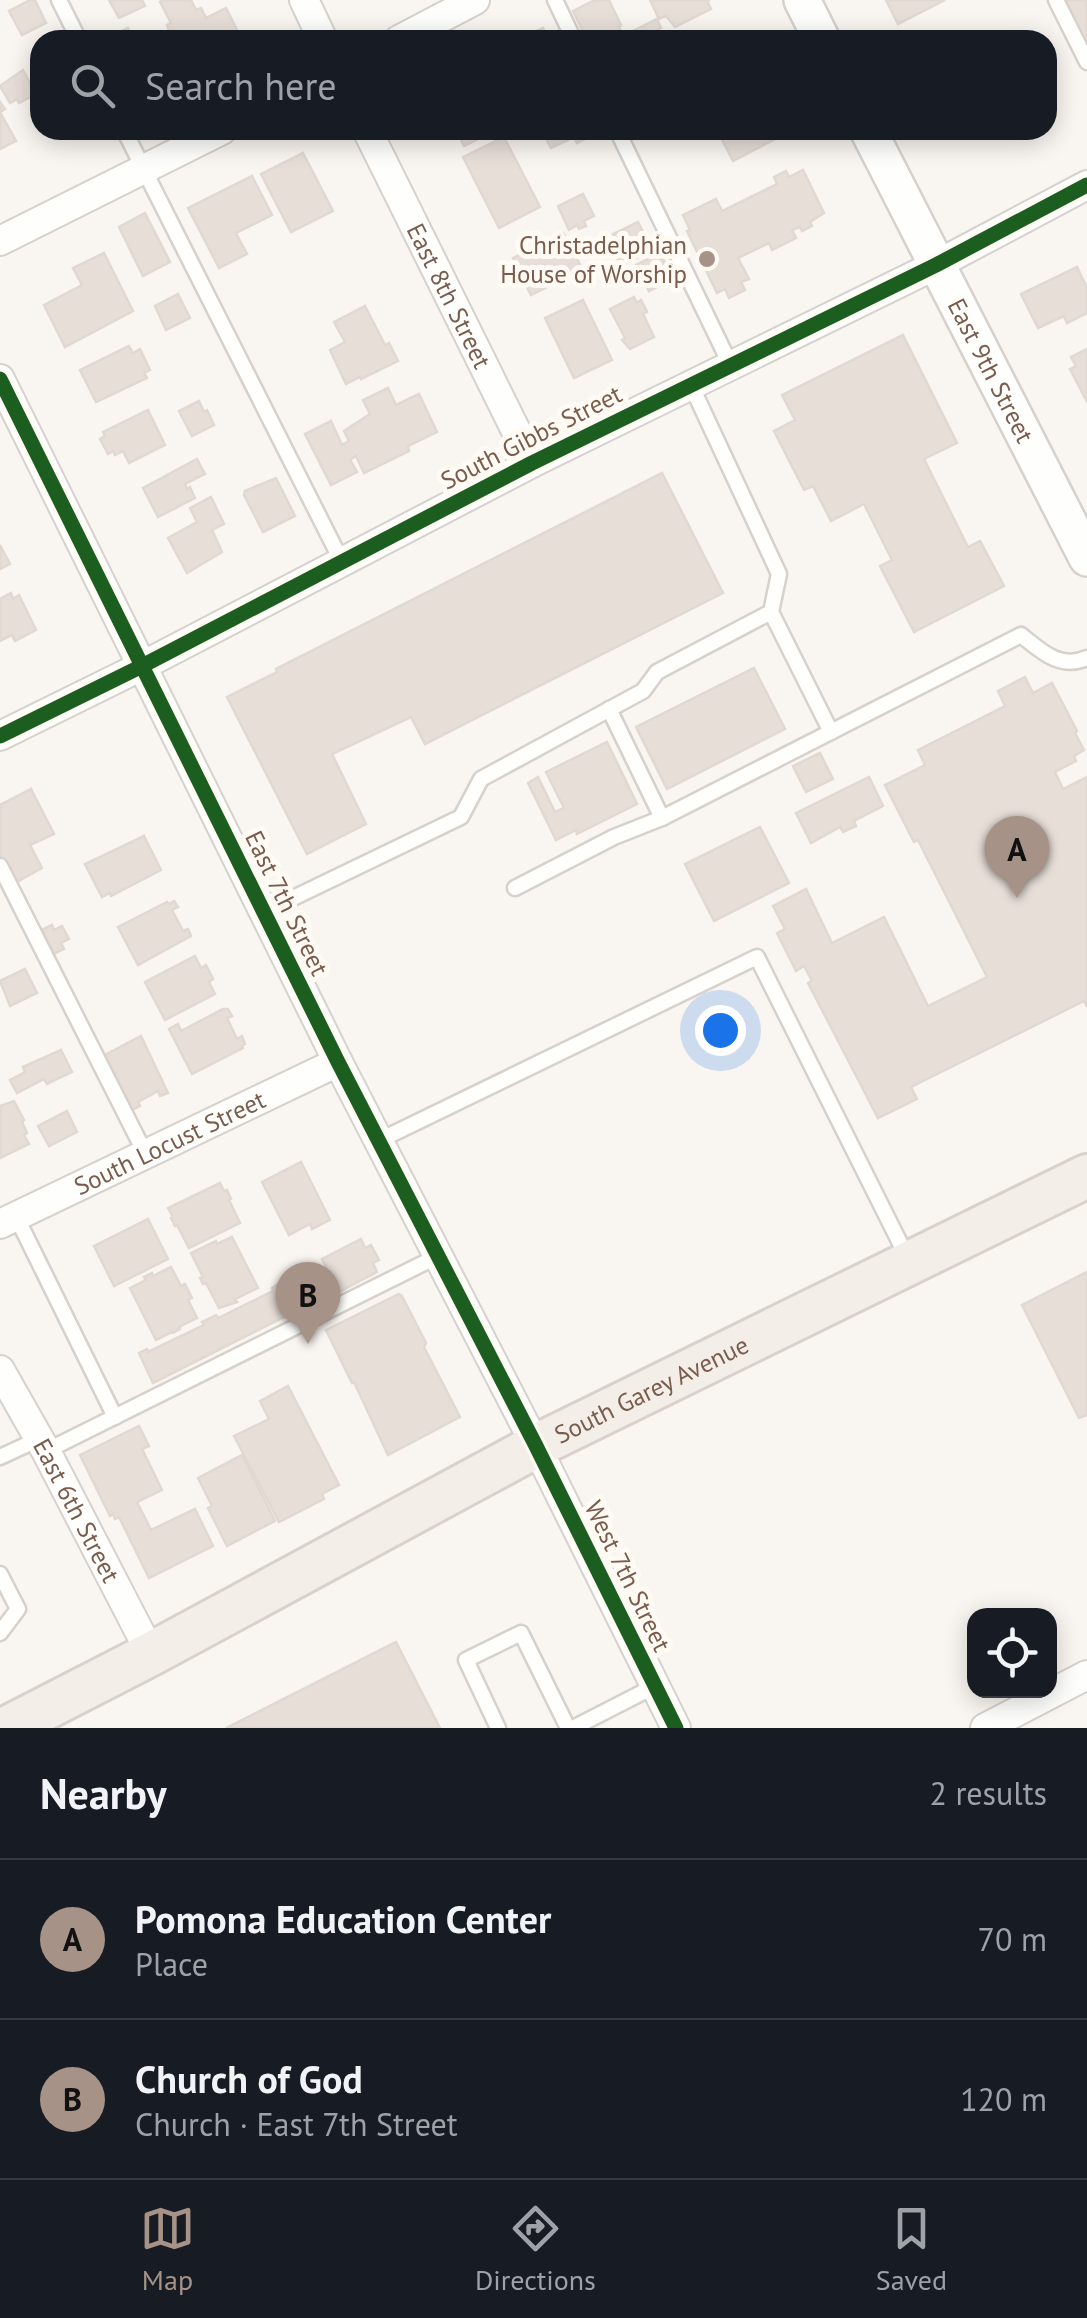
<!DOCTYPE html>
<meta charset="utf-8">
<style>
:root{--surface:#171b24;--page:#242831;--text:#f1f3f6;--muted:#9ea1a6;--line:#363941;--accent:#a69286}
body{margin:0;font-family:"PT Sans",sans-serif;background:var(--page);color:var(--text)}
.controls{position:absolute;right:30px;bottom:30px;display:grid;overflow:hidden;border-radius:20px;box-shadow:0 5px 25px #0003}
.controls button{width:90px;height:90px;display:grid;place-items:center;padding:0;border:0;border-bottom:2px solid var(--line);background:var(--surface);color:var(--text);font:50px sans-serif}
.you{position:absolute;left:720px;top:1030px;width:35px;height:35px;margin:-25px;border:8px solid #fff;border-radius:50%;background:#1a73e8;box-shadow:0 0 0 15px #1a73e833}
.badge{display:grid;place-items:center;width:65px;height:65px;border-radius:50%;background:var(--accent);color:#111;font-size:32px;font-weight:700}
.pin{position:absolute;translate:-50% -82px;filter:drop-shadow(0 2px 5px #0008)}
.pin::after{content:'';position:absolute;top:52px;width:35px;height:30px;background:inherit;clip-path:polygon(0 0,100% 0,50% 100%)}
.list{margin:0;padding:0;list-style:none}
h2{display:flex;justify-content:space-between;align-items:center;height:130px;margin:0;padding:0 40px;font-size:42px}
h2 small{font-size:32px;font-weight:400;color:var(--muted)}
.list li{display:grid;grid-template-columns:65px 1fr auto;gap:30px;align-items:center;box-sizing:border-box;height:160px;padding:0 40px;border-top:2px solid var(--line)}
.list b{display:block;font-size:38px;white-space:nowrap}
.list p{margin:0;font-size:32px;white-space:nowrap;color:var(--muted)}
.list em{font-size:32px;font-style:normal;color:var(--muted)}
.icon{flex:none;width:55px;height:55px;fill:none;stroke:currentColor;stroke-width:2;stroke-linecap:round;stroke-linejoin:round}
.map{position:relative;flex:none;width:1087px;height:1728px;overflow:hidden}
.search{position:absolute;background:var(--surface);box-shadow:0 5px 25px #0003;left:30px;right:30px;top:30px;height:110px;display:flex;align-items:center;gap:25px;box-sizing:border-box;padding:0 35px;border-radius:30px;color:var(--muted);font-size:38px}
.sheet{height:450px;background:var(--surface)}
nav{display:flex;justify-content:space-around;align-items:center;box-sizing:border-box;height:140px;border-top:2px solid var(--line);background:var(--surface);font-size:28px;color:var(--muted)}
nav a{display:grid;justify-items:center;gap:5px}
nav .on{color:var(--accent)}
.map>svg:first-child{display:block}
.building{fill:#e6ded7;stroke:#e2d8d2;stroke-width:2.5}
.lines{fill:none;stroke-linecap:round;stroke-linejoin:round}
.service-casing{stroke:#d7d1cb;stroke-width:19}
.minor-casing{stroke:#d7d1cb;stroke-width:32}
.tertiary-casing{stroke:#d7d1cb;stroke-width:40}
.primary-casing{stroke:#dad1cc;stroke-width:48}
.service{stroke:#fefefd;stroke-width:14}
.minor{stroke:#fefefd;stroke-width:28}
.tertiary{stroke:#fefefd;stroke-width:35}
.primary{stroke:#f3eee8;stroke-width:42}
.cycleway-casing{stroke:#fffaf3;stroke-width:21}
.cycleway{stroke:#1b5e20;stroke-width:15}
.poi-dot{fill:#a69286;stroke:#fffaf3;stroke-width:4}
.labels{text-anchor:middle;stroke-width:10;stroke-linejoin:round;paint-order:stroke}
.poi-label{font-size:25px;fill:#7a5c4d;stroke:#fffaf3;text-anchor:end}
.street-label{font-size:25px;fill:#7a5c4d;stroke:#fffaf3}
</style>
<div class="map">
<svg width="1087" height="1728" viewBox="0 0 1087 1728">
<rect width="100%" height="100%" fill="#f9f5f0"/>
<g class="building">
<polygon points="30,0 35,0 46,23 22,35 9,11"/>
<polygon points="109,0 142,0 145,6 119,18"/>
<polygon points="163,0 191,0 196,10 201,8 206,18 226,8 242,40 172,40 167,25 171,23 160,2"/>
<polygon points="595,0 609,0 621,25 619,27 622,34 609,40 608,38 587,40 573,11"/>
<polygon points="650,0 710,0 707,1 711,9 675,27 666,16 659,19"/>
<polygon points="886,0 945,0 898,24"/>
<polygon points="1061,0 1087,0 1087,51"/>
<polygon points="657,19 661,28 657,30 663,40 630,40 627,34"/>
<polygon points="128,28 133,38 135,36 137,40 114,40 119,37 116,34"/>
<polygon points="543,28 549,40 517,40"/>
<polygon points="23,70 36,94 19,103 17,99 10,103 0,86"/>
<polygon points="0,102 5,109 0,112 16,141 0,149"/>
<polygon points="450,130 496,130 464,146 456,130 452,132"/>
<polygon points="544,130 600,130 601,131 577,143 574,137 551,148 542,131"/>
<polygon points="717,130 781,130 783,135 733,161"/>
<polygon points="504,137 540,207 499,228 463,157"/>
<polygon points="303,153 333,211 291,232 261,174"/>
<polygon points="803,170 824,213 810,222 812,226 802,231 800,227 792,230 796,238 772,250 769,243 738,258 749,279 741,282 745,290 729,298 725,289 717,293 687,231 690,230 683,215 716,199 722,211 777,184 774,177 786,171 789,177"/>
<polygon points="252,176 272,215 236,233 247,254 219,268 188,208"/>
<polygon points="583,194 594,216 584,221 586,226 579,229 577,225 569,230 558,206"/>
<polygon points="145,213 170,262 143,276 119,227"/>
<polygon points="638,222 652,250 621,266 613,249 619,246 613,234"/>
<polygon points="564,234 570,246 574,244 580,257 577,258 582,270 531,295 513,258"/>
<polygon points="104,253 133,311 65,347 44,305 82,285 73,268"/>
<polygon points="660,253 673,279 649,291 636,265"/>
<polygon points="1077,267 1087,288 1087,313 1067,323 1064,316 1038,328 1021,294"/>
<polygon points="178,294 190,318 166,330 155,306"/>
<polygon points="634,297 637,303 641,300 647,312 643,314 654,337 630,349 622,340 625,338 610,309"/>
<polygon points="583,300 612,360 574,378 545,318"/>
<polygon points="365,306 385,345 389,343 398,361 361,379 360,377 346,384 330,350 345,342 334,322"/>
<polygon points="903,335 957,443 924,459 968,547 980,541 1004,586 914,632 880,566 892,560 864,504 831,521 813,486 804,490 774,431 795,420 782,395"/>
<polygon points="129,346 133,353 140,349 150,370 144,373 147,378 96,402 80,370"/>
<polygon points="1087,349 1087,402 1070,369 1076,366 1071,357"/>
<polygon points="388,388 396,405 419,394 437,432 408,446 409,451 364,473 356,456 350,460 357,472 331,485 305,434 331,421 342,445 349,441 344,431 370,414 363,400"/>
<polygon points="199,401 204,412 207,410 214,425 192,436 179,411"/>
<polygon points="148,410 165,445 129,463 123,451 115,455 113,451 108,454 100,439 105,436 103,432"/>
<polygon points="197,459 205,474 185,484 187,489 190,487 195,498 158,517 143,488"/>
<polygon points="662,473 723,593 425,744 411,717 332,754 366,824 307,854 227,697 277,672 276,669"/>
<polygon points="276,478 295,516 263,532 244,495 245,491"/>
<polygon points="211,497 224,524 212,530 222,552 187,573 168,538 197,522 190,508"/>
<polygon points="0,545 10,564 0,569"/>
<polygon points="11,593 13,599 19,595 36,630 15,641 12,635 0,641 0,599"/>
<polygon points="754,668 785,729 667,789 636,727"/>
<polygon points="1025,677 1033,693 1052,683 1077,731 1075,733 1084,750 1074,756 1076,761 1055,772 1063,789 1087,777 1087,1007 1084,1001 911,1087 917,1099 878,1118 808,983 812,981 804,966 796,971 777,933 785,929 773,906 806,889 832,943 884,917 928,1006 987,977 918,840 914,842 885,785 925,765 918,750 1005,706 998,691"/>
<polygon points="607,742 637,804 577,834 576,830 556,840 528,783 538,777 555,812 564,808 546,772"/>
<polygon points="820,753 833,779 806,792 793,766"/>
<polygon points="869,777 883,806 854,821 856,826 843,832 840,827 811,843 796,813"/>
<polygon points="31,789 54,834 30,845 42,868 13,884 0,862 0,805"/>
<polygon points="760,827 789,883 714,921 685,864"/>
<polygon points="144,836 161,870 111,896 110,893 102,897 85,864"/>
<polygon points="174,901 178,907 172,910 183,931 188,929 191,936 138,965 118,927 167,902 169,904"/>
<polygon points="52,925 54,930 62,926 69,939 61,943 64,949 47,957 35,933"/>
<polygon points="195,956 201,968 206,965 213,979 209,982 215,994 165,1020 145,982"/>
<polygon points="25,969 37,993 10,1006 0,981"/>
<polygon points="223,1009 228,1009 232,1016 227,1018 237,1039 242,1036 245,1044 242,1046 243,1048 192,1074 169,1029 178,1024 181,1031"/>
<polygon points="141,1036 168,1093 160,1096 158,1091 138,1102 140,1106 132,1110 103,1056"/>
<polygon points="61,1050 72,1072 47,1084 44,1079 17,1093 10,1080 25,1072 23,1067"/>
<polygon points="14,1101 24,1120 22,1122 27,1133 24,1135 29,1144 0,1158 0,1106"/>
<polygon points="67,1111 77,1132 49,1146 38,1126"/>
<polygon points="301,1162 330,1220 312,1229 310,1224 289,1235 262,1182"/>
<polygon points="220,1183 224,1191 227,1190 231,1199 229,1200 240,1223 189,1248 177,1225 175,1226 171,1218 173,1217 168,1208"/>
<polygon points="148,1219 168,1259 114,1286 94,1246"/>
<polygon points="232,1237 258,1288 235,1299 237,1302 219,1308 206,1283 203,1284 200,1278 203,1277 191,1253 216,1241 217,1244"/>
<polygon points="361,1239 365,1248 371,1245 379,1260 373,1263 377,1272 339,1292 322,1259"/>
<polygon points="171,1267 181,1286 185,1284 192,1298 188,1300 197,1318 179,1327 180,1329 173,1333 172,1332 156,1340 130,1288 146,1280 144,1277 152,1273 153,1276"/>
<polygon points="1087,1272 1087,1415 1079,1418 1022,1305"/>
<polygon points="278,1284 294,1312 153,1383 139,1353 147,1349 148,1352 204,1325 202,1322 216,1315 218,1318 273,1291 272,1288"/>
<polygon points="399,1294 402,1296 426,1343 424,1347 460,1417 388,1455 354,1382 352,1383 326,1330"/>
<polygon points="288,1386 339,1485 322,1494 324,1499 279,1522 234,1436 269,1419 260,1401"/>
<polygon points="139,1426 149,1446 142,1449 162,1490 137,1502 151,1530 195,1509 213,1546 149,1578 119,1517 115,1519 113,1514 110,1516 80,1455"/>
<polygon points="242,1455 275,1521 227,1546 208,1508 212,1506 198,1478"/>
<polygon points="396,1642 440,1728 226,1728"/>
</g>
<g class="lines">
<defs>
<g id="service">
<polyline points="59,0 79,40"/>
<polyline points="555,0 574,40"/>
<polyline points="1056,0 1087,62"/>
<polyline points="124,130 342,562"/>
<polyline points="617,130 731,366"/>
<polyline points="691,385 779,574 771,612 831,732"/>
<polyline points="609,709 662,818"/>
<polyline points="0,866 145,1153"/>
<path d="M515 888 614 837 662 818 1021 635C1041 651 1060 670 1087 658"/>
<polyline points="264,912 461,817 481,779 643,691 657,672 771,612"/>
<polyline points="378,1141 757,957 908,1259"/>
<polyline points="16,1216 115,1417"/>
<polyline points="46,1451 438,1256"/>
<polyline points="0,1457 39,1439"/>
<polyline points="0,1574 18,1609 0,1633"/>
<polyline points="498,1728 466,1660 521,1633 568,1728"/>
<polyline points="573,1728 655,1686"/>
</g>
<g id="minor">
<polyline points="304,0 323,40"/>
<polyline points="399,40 475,0"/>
<path id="s1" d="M367 130 532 463"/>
<polyline points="0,241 222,130"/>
<polyline points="0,379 338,1062 536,1446 676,1728"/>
<polyline points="0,736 142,666 532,463 936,265 1087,185"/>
<path id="s2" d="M0 1224 338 1062"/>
<path id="s3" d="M0 1370 46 1451 151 1654"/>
<polyline points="985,1728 1087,1675"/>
</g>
<g id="tertiary">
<polyline points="802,0 822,40"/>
<path id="s4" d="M868 130 1087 558"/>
</g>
<g id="primary">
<path id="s5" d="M7 1728 151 1654 536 1446 1087 1176"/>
</g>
</defs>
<use href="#service" class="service-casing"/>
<use href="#minor" class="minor-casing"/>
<use href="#tertiary" class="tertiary-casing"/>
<use href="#primary" class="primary-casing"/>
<use href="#service" class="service"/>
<use href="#minor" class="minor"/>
<use href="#tertiary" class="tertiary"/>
<use href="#primary" class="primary"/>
<defs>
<g id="cycleway">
<polyline points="0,379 338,1062 536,1446 676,1728"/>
<polyline points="0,736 142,666 532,463 936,265 1087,185"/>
</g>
</defs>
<use href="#cycleway" class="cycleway-casing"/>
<use href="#cycleway" class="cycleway"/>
</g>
<circle class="poi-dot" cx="707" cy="259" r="10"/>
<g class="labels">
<g class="poi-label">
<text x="687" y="254">Christadelphian<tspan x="687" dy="29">House of Worship</tspan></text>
</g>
<g class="street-label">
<text dy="9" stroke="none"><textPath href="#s1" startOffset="185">East 8th Street</textPath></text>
<text dy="9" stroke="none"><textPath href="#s4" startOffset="270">East 9th Street</textPath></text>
<text transform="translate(531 437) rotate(-27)" y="9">South Gibbs Street</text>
<text transform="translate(287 903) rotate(64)" y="9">East 7th Street</text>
<text dy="9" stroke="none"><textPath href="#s2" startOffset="188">South Locust Street</textPath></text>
<text dy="9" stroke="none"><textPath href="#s5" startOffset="728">South Garey Avenue</textPath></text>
<text dy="9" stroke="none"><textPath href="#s3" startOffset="160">East 6th Street</textPath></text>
<text transform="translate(628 1576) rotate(64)" y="9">West 7th Street</text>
</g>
</g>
</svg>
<div class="controls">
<button><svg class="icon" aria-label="locate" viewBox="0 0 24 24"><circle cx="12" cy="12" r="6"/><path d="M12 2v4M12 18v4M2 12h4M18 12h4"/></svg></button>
</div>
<div class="you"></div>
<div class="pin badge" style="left:1017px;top:898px">A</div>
<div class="pin badge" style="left:308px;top:1344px">B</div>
<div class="search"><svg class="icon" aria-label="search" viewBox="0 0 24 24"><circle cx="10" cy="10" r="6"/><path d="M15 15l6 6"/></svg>Search here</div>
</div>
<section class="sheet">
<h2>Nearby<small>2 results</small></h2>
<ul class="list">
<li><span class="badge">A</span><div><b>Pomona Education Center</b><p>Place</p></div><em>70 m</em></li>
<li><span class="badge">B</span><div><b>Church of God</b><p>Church · East 7th Street</p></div><em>120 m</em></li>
</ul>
</section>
<nav>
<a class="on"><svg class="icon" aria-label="map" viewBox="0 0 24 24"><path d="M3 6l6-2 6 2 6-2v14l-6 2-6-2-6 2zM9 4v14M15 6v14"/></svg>Map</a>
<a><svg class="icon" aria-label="directions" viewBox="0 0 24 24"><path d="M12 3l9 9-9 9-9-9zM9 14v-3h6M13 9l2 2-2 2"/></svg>Directions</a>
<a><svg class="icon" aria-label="saved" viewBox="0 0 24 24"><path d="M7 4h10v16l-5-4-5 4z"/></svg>Saved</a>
</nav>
